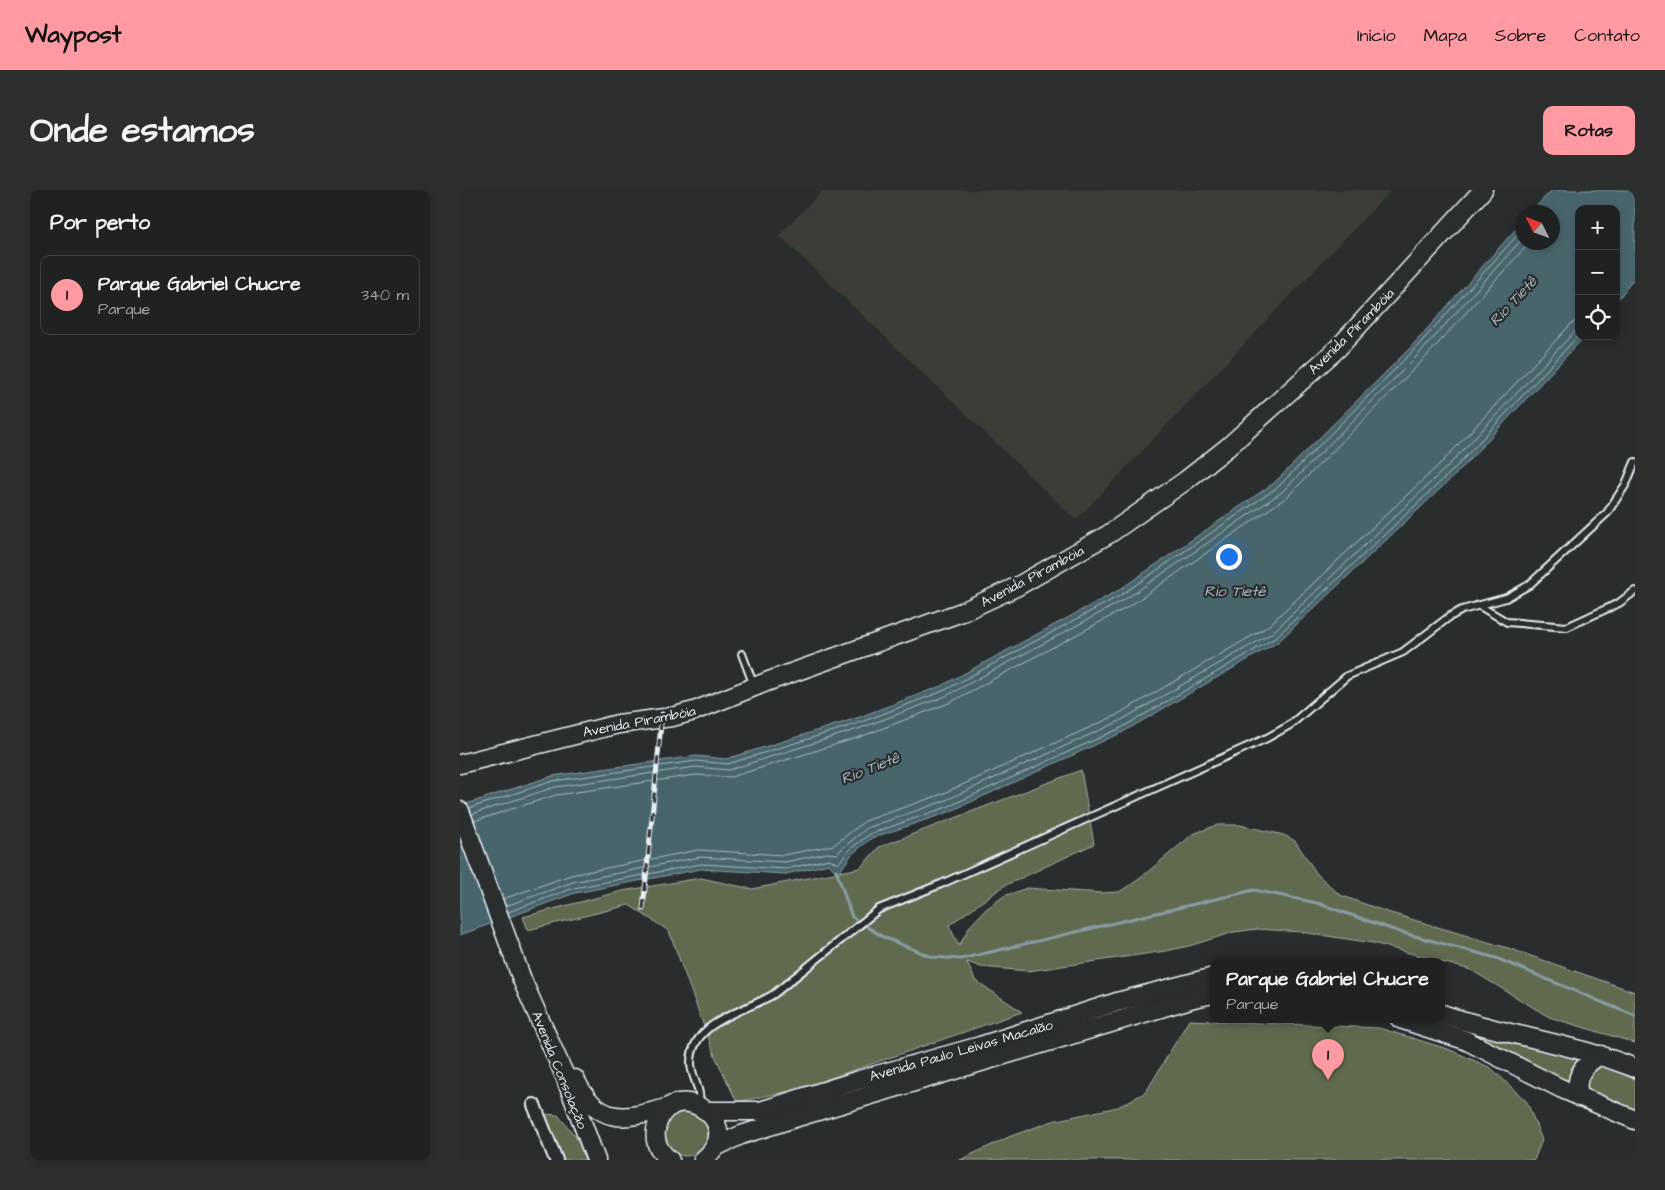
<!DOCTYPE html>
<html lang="pt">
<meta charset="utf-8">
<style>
:root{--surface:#202222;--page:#2d2f2f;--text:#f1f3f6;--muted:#a2a4a5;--line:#3d3f40;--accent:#ff9aa2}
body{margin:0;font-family:"Architects Daughter",sans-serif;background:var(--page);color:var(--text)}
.controls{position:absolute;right:15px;top:15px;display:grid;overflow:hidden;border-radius:10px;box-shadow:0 2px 8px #0003}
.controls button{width:45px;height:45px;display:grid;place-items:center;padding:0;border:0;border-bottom:1px solid var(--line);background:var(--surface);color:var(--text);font:25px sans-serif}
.compass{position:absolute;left:1055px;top:15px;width:45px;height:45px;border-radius:50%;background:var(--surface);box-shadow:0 2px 8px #0003;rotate:312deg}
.you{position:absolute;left:768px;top:366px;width:18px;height:18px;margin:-12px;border:4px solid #fff;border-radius:50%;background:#1a73e8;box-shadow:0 0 0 8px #1a73e833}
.badge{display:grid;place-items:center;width:32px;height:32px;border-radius:50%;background:var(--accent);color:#111;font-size:16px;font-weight:700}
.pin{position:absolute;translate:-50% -41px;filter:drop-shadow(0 1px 2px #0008)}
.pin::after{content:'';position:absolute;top:26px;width:18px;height:15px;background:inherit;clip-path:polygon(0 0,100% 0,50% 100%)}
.popup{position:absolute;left:750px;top:768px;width:235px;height:65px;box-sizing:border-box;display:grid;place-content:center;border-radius:10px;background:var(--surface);filter:drop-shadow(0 1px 4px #0005);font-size:16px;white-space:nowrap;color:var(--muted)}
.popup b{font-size:19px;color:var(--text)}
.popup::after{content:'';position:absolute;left:50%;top:100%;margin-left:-10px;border:10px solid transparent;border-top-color:var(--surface)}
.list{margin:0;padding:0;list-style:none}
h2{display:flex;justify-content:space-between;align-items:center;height:65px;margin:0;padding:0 20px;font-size:21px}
h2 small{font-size:16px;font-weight:400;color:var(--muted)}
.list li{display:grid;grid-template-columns:32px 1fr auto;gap:15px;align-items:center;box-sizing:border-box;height:80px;margin:0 10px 10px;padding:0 10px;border:1px solid var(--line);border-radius:10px}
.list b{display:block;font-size:19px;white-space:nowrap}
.list p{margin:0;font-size:16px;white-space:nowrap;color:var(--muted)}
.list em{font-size:16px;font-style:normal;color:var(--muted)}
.icon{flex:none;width:28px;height:28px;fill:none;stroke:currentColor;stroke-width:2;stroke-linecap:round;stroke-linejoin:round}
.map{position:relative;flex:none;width:1175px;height:970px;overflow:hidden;border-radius:10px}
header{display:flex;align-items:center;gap:30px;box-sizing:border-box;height:70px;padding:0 25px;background:var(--accent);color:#111}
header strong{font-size:24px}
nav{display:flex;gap:28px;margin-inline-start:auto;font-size:18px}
.intro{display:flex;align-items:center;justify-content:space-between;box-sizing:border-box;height:120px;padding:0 30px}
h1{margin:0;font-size:35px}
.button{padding:12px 22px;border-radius:10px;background:var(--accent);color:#111;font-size:18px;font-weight:700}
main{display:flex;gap:30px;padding:0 30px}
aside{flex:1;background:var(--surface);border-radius:10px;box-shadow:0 2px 8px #0003}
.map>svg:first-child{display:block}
.built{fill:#3e3c39}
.green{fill:#616a50;stroke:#a4aea4}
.water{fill:#48656c;stroke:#889da4}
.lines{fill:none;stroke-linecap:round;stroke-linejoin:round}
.shore{stroke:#a8b9c0;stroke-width:1}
.stream{stroke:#889da4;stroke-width:3}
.service-casing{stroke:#e8f1f8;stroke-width:10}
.minor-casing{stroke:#e8f1f8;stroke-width:16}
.secondary-casing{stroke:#e8f1f8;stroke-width:21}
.service{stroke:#2a2d2e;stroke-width:6}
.minor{stroke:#2a2d2e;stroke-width:12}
.secondary{stroke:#2a2d2e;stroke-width:18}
.rail-casing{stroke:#e8f1f8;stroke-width:5}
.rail{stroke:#2a2d2e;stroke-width:3;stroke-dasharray:9;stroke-linecap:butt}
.labels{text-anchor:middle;stroke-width:4.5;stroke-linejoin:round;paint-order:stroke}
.street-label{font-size:14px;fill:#e8f1f8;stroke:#2a2d2e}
.water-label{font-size:15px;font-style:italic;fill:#a8b9c0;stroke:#2a2d2e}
</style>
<header>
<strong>Waypost</strong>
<nav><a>Início</a><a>Mapa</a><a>Sobre</a><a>Contato</a></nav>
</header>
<div class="intro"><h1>Onde estamos</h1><a class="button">Rotas</a></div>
<main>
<aside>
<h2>Por perto<small></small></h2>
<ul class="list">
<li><span class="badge">1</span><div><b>Parque Gabriel Chucre</b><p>Parque</p></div><em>340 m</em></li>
</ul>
</aside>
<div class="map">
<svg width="1175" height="970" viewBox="0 0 1175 970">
<rect width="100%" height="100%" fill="#2a2d2e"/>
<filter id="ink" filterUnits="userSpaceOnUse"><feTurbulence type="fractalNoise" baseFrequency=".02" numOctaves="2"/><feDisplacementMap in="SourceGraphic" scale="10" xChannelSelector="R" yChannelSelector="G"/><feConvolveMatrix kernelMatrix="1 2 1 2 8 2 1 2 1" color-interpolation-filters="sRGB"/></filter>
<g filter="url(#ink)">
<polygon class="built" points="364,0 931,0 616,330 319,45"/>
<g class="green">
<polygon points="621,580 634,654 544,696 489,735 499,756 510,736 526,719 544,706 567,698 641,703 659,702 678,690 733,644 757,635 780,635 824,645 835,651 857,684 880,705 924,721 1048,758 1175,802 1175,853 1089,827 1011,780 913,753 841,742 798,739 774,742 729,756 706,761 568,781 521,777 507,772 515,790 562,822 339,899 277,912 255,866 209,741 169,715 68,740 63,727 162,701 241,688 292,699 400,678 419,657"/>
<polygon points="729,830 919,838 988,859 1031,878 1067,912 1082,950 1074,970 500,970 551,946 593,931 658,917 686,902"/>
<polygon points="1000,840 1123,868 1111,898"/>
<polygon points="1140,876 1175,889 1175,921 1127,901 1125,897 1126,884"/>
<circle cx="226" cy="944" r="22"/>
<polygon points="83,924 98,925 116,947 126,970 102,970"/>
</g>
<polygon class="water" points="1092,0 1175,0 1175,87 1156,112 1156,19 1119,19 1119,146 1125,146 996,284 818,452 663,542 489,622 412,648 392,664 378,684 369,674 326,684 241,679 115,703 0,745 0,616 92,586 236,566 266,569 394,529 481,496 659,400 814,293 950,158 1062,32 1062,52 1092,52 1092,22 1071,22"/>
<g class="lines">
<g class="shore">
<polyline points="10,618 93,591 236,571 268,574 396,534 483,501 661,405 818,297 953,161 1062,40"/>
<polyline points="12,624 95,597 236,577 269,580 398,539 486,506 664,410 822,302 958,165 1062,49"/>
<polyline points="14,631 96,605 236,585 271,587 400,547 489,513 668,417 827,307 963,170 1070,52"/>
<polyline points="43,709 111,685 238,660 324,665 374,655 405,631 482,604 655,526 807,437 983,271 1111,134 1119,129"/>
<polyline points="46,716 113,692 240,667 325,672 367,663 377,664 385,656 407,638 484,611 658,532 812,443 988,276 1119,137"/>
<polyline points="48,722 114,698 241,674 326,679 369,669 378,674 389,660 410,644 487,617 661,538 815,448 993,280 1119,145"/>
</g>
<polyline class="stream" points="376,680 392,727 423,747 472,767 501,769 794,700 857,713 940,742 1036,768 1175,826"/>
<defs>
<g id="service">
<polyline points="1018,415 1047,432 1107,437 1159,413 1175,401"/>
<polyline points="282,464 294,496"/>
<path d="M239 915C242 900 232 889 231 874 230 831 285 822 314 804L419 719 481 694 807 548 830 535 887 486 943 462 989 427 1002 420 1046 408 1069 395 1147 323 1166 294 1175 272"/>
</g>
<polyline id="minor" points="74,915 96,970"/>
<g id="secondary">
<polyline points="0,574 158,534 212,527 234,521 309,491 502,422 558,396 649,344 725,291 768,257 878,158 1023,0"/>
<polyline points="0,621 63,792 105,886 136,970"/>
<path d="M982 824C1047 846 1112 853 1175 878"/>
<polyline points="940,829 1005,850 1100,898 1175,930"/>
<path d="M115 889C139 938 166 929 210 917"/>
<path d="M1119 907C1114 887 1123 874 1141 865"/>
<polyline points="248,921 300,921 399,890 520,856 657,812 754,787"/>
<polyline points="255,957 281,945 338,927 734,808 754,804"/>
<path d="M210 970C200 963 194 953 196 940 205 881 293 930 243 970"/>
</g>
</defs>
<use href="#service" class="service-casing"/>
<use href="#minor" class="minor-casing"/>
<use href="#secondary" class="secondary-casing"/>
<use href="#service" class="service"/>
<use href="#minor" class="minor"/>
<use href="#secondary" class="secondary"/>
<defs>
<polyline id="rail" points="183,719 202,524"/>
</defs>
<use href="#rail" class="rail-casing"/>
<use href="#rail" class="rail"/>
</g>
</g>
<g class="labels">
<g class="street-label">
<text transform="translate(891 141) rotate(-45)" y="5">Avenida Pirambóia</text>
<text transform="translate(572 386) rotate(-28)" y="5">Avenida Pirambóia</text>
<text transform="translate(179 531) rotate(-11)" y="5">Avenida Pirambóia</text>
<text transform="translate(501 860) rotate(-16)" y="5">Avenida Paulo Leivas Macalão</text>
<text transform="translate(100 880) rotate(68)" y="5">Avenida Consolação</text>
</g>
<g class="water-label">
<text transform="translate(1053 111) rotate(-47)" y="5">Rio Tietê</text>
<text x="775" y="406">Rio Tietê</text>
<text transform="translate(410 578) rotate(-22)" y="5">Rio Tietê</text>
</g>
</g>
</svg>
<div class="controls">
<button>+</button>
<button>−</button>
<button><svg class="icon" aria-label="locate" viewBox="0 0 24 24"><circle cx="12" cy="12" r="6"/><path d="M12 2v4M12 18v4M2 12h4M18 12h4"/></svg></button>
</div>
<svg class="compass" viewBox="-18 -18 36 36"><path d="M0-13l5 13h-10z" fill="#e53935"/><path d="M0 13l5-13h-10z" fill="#a2a4a5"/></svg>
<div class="you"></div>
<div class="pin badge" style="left:868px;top:890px">1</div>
<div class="popup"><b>Parque Gabriel Chucre</b>Parque</div>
</div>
</main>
